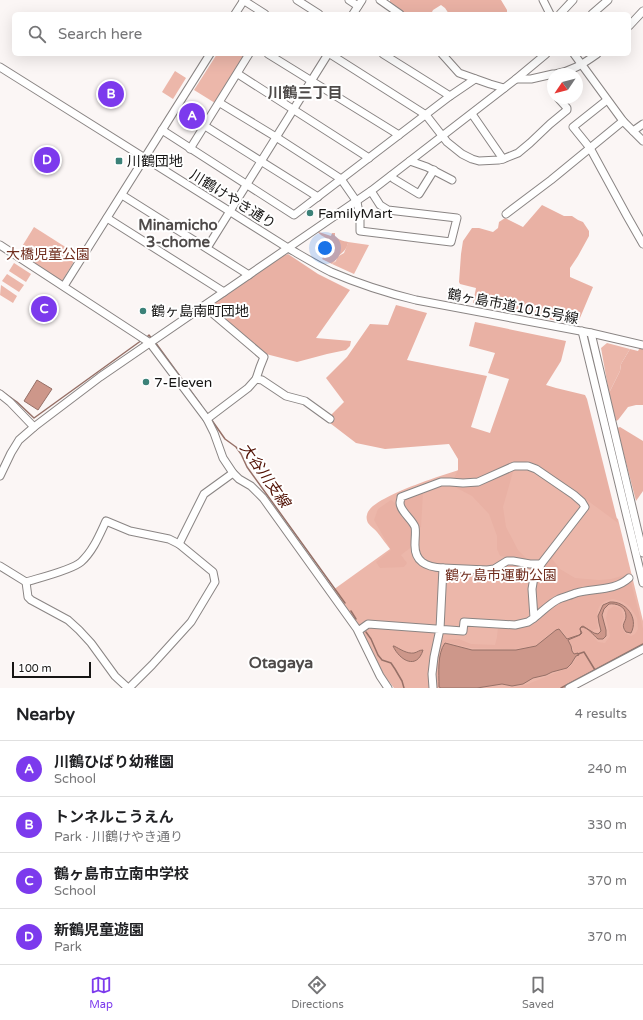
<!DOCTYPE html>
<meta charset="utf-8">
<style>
:root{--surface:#fff;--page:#f6f6f6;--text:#202124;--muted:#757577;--line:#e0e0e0;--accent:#7c3aed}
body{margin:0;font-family:"Varela Round","Noto Sans JP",sans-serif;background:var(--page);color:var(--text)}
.compass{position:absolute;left:547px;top:68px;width:36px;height:36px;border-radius:50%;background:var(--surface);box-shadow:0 4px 16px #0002;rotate:235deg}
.scale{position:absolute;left:12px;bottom:10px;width:79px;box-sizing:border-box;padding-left:4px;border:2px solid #161514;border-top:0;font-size:11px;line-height:14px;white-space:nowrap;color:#161514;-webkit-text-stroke:3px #fff;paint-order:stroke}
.you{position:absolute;left:325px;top:248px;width:14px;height:14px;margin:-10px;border:3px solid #fff;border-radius:50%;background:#1a73e8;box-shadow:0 0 0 6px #1a73e833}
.badge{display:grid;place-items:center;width:26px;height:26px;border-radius:50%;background:var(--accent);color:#fff;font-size:13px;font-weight:700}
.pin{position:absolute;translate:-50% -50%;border:2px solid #fff;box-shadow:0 1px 4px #0006}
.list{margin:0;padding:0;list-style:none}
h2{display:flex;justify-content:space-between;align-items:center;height:52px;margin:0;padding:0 16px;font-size:17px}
h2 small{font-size:13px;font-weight:400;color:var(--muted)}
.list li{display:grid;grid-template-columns:26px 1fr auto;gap:12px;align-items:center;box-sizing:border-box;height:56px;padding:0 16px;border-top:1px solid var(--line)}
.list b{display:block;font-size:15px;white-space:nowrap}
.list p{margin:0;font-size:13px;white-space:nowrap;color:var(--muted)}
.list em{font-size:13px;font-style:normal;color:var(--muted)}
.icon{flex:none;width:22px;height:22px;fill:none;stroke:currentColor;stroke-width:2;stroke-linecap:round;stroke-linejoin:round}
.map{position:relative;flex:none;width:643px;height:688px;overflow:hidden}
.search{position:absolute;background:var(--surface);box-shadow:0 4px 16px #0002;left:12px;right:12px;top:12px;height:44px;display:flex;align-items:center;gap:10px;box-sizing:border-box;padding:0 14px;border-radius:6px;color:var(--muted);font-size:15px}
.sheet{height:276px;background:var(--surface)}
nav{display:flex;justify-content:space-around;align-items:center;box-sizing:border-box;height:56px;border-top:1px solid var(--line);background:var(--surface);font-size:11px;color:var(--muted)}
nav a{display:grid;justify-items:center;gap:2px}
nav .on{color:var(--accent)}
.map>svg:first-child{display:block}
.green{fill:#ecb7aa}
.forest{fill:#e9b1a4;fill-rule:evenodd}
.water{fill:#cd978a;stroke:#967067}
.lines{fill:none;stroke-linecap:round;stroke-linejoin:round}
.stream{stroke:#967067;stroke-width:1.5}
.minor-casing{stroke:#8a8584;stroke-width:9}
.minor{stroke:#fff;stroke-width:7}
.poi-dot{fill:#3b8178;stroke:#fff;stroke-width:1.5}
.labels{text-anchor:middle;stroke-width:4;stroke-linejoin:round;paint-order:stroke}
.poi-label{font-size:14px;fill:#161514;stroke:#fff;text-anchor:start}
.street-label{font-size:14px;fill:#161514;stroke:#fff}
.park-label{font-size:14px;fill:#702e1f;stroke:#fff}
.neighbourhood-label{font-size:15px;font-weight:bold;fill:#4e4a49;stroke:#fff}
.water-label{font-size:15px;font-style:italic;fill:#500f02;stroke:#fff}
.quarter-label{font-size:16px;font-weight:bold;fill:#4e4a49;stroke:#fff}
</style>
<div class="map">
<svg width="643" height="688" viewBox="0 0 643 688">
<rect width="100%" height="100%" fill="#fbf6f5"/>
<g class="green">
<polygon points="217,54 246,54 215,103 194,90"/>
<polygon points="175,71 186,78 173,99 162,92"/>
<polygon points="34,227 78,255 62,281 18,253"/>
<polygon points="348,242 369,245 354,274 332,264 336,261 337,257 344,253 348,243"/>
<polygon points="14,263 31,274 26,282 9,271"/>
<polygon points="7,274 24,285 19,292 2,281"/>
<polygon points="1,285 17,296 13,303 0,295"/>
<polygon points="607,343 630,349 621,364 620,371 609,393 601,348"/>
<path d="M524 451 618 519 643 621V646L564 688H394L384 675 365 637 333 590 390 549C386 544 382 538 377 532 375 529 371 527 368 523 367 521 366 517 367 515 369 492 500 458 524 451Z"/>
</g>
<g class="forest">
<polygon points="390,0 501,0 507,10 507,14 449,14 445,8 441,5 433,10 431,14 406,14 390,3"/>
<polygon points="542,205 564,216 572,216 578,220 583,222 589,231 589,236 578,256 570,268 570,277 593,287 577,325 473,303 476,288 460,284 459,282 461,254 463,241 472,228 479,228 493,232 498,228 499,222 505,218 523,227"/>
<path d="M318 232H319L331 236 332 233H335V236C339 240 343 241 348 242V243C346 251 343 251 338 257 336 259 335 262 332 264L322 259C325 253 333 243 326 238 323 236 320 235 318 232Z"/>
<polygon points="288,254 318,274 350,290 316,338 351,341 350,346 346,350 327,354 297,362 266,354 209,306 283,256"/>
<polygon points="396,305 427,313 407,360 487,376 471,427 490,433 509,379 488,373 495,353 469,346 475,322 566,341 561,361 546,385 556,388 585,395 587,399 618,523 576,492 528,460 513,472 503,507 506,527 518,550 527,559 524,560 500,556 497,549 497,536 489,514 472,496 451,485 458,470 458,459 449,444 385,449 356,443 326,420 344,402 326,378 347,357 370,324 388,325"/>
<polygon points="643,342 643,405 636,405 628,407 618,420 616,421 609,393 620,371 621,364 630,349 638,351"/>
<polygon points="620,427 643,441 643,491 636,501 617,428"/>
<polygon points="423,493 421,527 412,532 410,548 401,555 407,563 404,567 380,568 376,562 391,550 374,520 378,509 391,500 399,507 404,498"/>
<path d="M564 529 568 534 552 559 560 569 575 578 599 580 611 579 629 574 643 629V643L559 688H512L523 686 570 667 576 659C573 645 569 640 561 630L552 632 535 646 513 649 471 648 446 642 440 650 438 661 439 686 440 688H436C435 670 435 657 443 640L459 639 471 644 495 645 497 637 498 627 535 620 534 581 541 570 539 559 549 546ZM613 599 623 602 630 607 637 618 638 629 635 634 631 636 625 633 621 626 624 617 621 608 614 606 608 610 606 618 610 636 605 643 598 642 591 634 593 630 598 629C597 621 595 607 604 602 606 600 610 600 613 599Z"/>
</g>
<g class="water">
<polygon points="37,380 52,389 38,410 24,401"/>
<path d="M610 602C626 601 639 618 631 633L626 632C620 624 626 623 626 616 626 606 616 603 609 604L604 609 602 615 606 630V636L603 639H598C593 635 588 627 581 627L580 629 582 633 580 635 568 640 571 646 572 651 574 654 578 653 579 655 576 656 571 664 567 668 552 672 546 675 533 678 523 684 512 686 502 684 477 688H441L439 687C439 673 437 654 445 643L472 650H516L536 646 556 630 559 629 567 639 579 635 581 633 580 629 581 627 583 626 594 633 598 634 601 631 599 623 598 616 603 605Z"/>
<path d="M393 646H394C400 649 407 654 414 653 418 652 419 650 423 650 417 670 400 661 393 646Z"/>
</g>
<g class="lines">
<g class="stream">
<polyline points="147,337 149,335 152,339"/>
<polyline points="155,342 201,405"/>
<polyline points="0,390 17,402 34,418 142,340"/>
<polyline points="211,419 225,439 236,447 241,454 247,467 345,603"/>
<polyline points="351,611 356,619"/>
<polyline points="366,632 371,639 378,655 382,660 391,663 395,669 402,681 404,688"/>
<polyline points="578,654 584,652 595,670"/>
<polyline points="561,688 643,644"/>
</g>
<defs>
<g id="minor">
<polyline points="243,0 265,14"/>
<polyline points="297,0 319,14"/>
<polyline points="349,0 358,6"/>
<polyline points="380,0 400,14"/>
<polyline points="543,0 550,14"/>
<polyline points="235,14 244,0"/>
<polyline points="353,14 362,0"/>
<polyline points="560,14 573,0"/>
<polyline points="592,14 608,0"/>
<polyline points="629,26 643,11"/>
<polyline points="268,54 399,135"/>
<polyline points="330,54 426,115 447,142 462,154 472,159 479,161 499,160 503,159"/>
<polyline points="383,54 450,96"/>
<polyline points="442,54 459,73 490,84 504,88"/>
<polyline points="574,54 623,121 643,141"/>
<path d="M0 67 288 248C302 256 317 265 331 272 359 284 387 293 416 300L591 333 643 345"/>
<polyline points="238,74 369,158"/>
<path d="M555 74C572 71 583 64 597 54"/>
<polyline points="516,79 531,79 553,74"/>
<polyline points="607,100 573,127 590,148 627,216 643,244"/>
<polyline points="220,103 276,137 341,179 357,202 360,218 360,231 451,242 457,218 388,210 380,205 371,191"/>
<polyline points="472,114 503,159 518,153 530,143 550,124 567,110 567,108 558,98"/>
<polyline points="205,126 318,197"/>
<polyline points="162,130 294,215 450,96 475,79"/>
<polyline points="633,131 643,124"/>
<polyline points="190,149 249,54"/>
<polyline points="410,161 427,167 452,180"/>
<polyline points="391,176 394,179 419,194 434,170"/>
<polyline points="122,195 249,275"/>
<polyline points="506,214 551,180 623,121"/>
<polyline points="107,218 224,292"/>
<polyline points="0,245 150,343 207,419 214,433 223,458 233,473 239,479 251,486 263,498 357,629 380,676 388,688"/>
<polyline points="207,248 328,54"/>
<polyline points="64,286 210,54"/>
<polyline points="204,306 264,357 260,367 256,379 248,388 207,419"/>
<polyline points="582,331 643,583"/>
<polyline points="591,333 643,553"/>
<polyline points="256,379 262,380 286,396 305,401 330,419"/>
<polyline points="0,394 10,402 34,427"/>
<polyline points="0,476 11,453 19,440 34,427 100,377 371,191 516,79 546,54"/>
<polyline points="179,544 204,494 233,473"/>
<path d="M0 566 26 582C39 578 72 570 81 562 93 551 99 536 106 521L130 531 169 539 179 544 213 572 215 582 191 622 152 665 129 688"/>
<path d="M443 568C426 567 414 562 415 543 415 538 416 531 415 527 412 519 400 511 400 503 400 501 401 499 401 497L441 482H450L463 483 478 482 514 466H528L536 469 574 495 582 502 585 507 541 564"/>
<polyline points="26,582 28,597 31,600 68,620 79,630 91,643 115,676 128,688"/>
<path d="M534 618C542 612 550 603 559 599 564 597 571 595 576 593 594 588 615 591 629 578"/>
<polyline points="361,629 368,624 463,631 464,622 515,625 528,622 534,618 532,589 534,577 541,564 530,564 513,561 507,561 494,569 487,570 443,568 440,629 434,657 432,674 433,688"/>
<polyline points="569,688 643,649"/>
</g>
</defs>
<use href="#minor" class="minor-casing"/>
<use href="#minor" class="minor"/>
</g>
<g class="poi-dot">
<rect x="115" y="157" width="8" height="8" rx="2"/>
<circle cx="310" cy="213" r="4"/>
<circle cx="143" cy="311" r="4"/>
<circle cx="146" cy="382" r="4"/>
</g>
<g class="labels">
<g class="poi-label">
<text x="127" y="166">川鶴団地</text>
<text x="318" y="218">FamilyMart</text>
<text x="151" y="316">鶴ヶ島南町団地</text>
<text x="154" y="387">7-Eleven</text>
</g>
<g class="street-label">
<text transform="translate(233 199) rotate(32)" y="5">川鶴けやき通り</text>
<text transform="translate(513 306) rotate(11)" y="5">鶴ヶ島市道1015号線</text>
</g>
<g class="park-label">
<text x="48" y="259">大橋児童公園</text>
<text x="501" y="580">鶴ヶ島市運動公園</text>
</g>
<g class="neighbourhood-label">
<text x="305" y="98">川鶴三丁目</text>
<text x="178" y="230">Minamicho<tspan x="178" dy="17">3-chome</tspan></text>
</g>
<g class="water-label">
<text transform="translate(265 475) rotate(55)" y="5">大谷川支線</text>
</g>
<g class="quarter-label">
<text x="281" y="668">Otagaya</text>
</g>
</g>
</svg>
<svg class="compass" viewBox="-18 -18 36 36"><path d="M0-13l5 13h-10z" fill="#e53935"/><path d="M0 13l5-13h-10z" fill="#757577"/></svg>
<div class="scale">100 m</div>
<div class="you"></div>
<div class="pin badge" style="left:192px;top:116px">A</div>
<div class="pin badge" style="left:111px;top:94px">B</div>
<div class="pin badge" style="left:44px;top:309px">C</div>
<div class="pin badge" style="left:47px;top:160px">D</div>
<div class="search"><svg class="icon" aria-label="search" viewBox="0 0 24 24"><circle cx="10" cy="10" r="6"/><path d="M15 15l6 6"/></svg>Search here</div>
</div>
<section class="sheet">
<h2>Nearby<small>4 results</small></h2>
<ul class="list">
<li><span class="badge">A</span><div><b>川鶴ひばり幼稚園</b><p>School</p></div><em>240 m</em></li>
<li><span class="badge">B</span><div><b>トンネルこうえん</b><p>Park · 川鶴けやき通り</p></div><em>330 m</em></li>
<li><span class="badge">C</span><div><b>鶴ヶ島市立南中学校</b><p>School</p></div><em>370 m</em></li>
<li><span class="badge">D</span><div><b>新鶴児童遊園</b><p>Park</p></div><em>370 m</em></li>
</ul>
</section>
<nav>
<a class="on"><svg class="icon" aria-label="map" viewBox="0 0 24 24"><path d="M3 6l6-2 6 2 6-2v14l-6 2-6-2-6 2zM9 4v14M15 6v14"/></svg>Map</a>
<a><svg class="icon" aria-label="directions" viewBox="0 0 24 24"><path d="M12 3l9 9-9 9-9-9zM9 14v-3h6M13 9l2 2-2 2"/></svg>Directions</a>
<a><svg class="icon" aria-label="saved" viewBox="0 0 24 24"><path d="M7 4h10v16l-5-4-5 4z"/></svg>Saved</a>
</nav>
